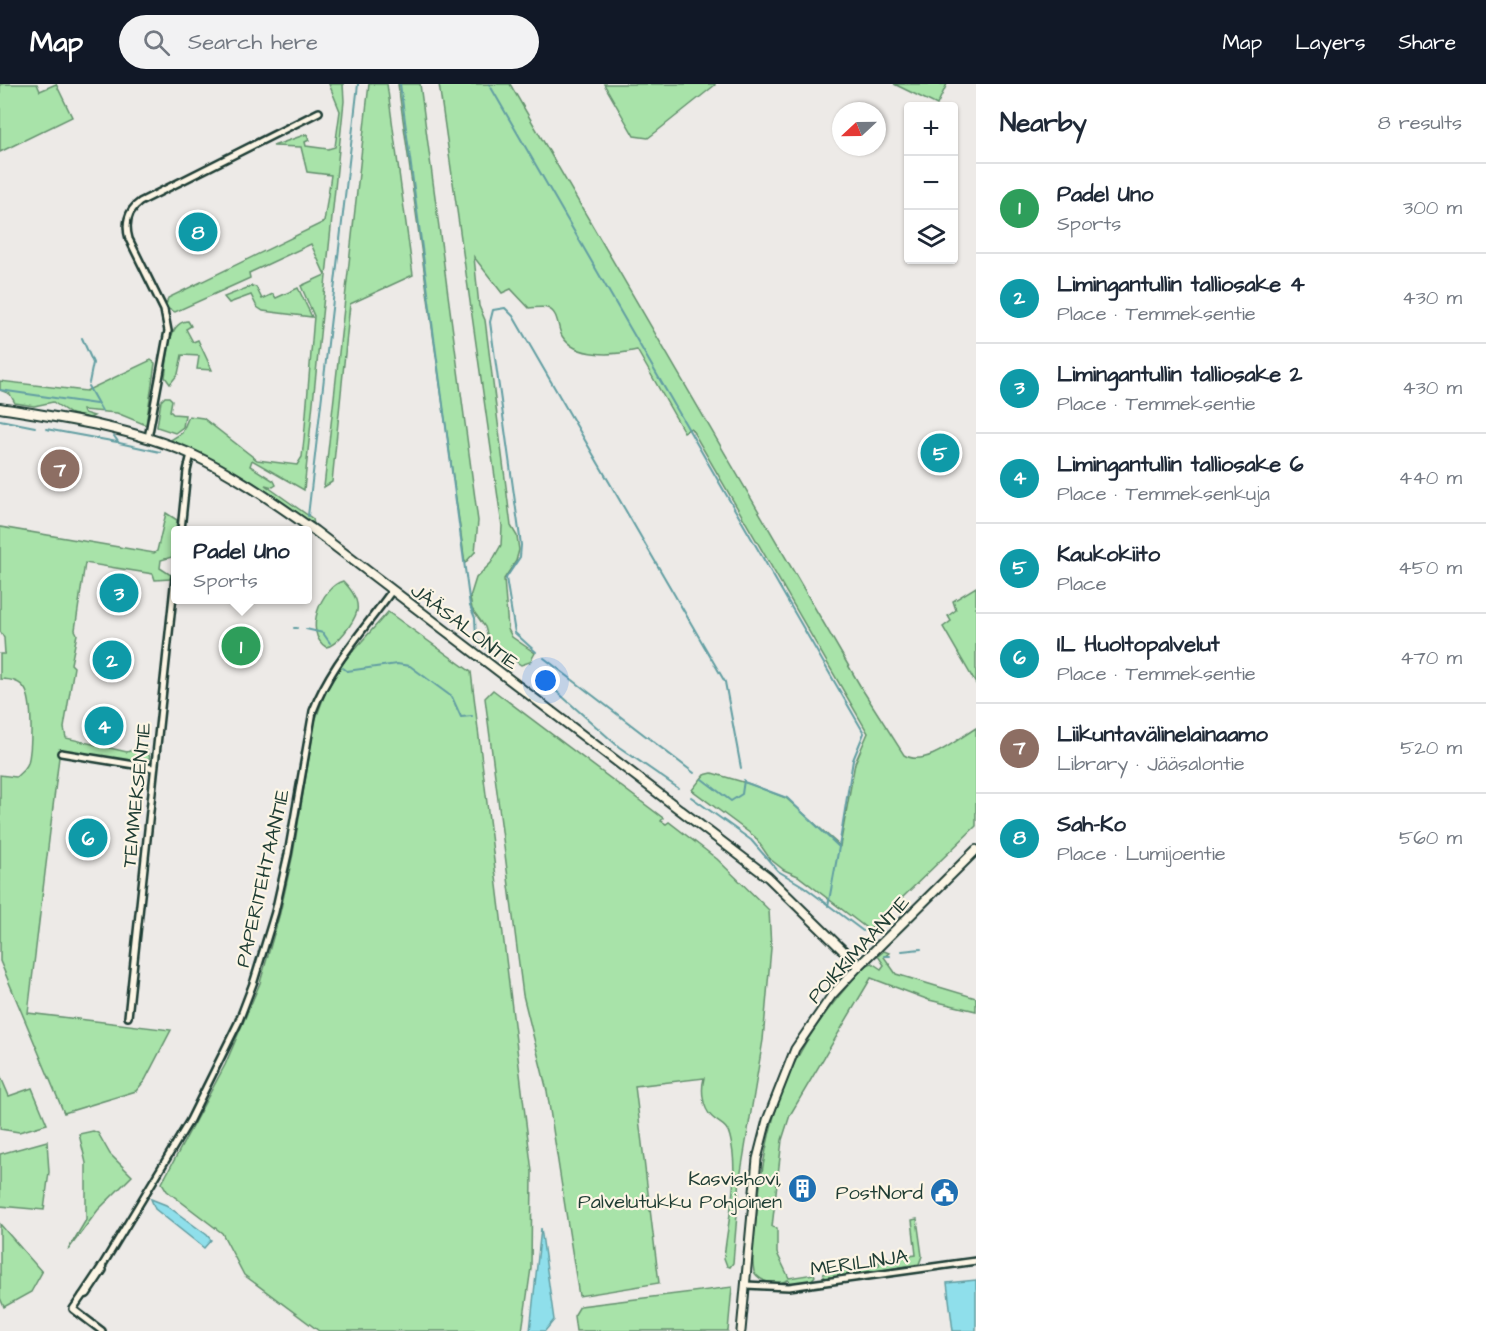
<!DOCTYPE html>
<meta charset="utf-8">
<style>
:root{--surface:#fff;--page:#f2f2f3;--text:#1f2937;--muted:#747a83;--line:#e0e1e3;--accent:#111827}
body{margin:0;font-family:"Architects Daughter",sans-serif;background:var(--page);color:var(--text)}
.controls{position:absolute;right:18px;top:18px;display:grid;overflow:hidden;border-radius:6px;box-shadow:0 2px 4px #0004}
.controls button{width:54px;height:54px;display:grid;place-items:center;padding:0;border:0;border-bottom:2px solid var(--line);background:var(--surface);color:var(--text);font:30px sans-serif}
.compass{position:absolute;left:832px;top:18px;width:54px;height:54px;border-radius:50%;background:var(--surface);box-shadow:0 2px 4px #0004;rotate:248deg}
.you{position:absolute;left:546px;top:597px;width:21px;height:21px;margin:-15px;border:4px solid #fff;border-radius:50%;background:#1a73e8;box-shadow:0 0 0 9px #1a73e833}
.badge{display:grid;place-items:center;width:39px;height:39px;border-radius:50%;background:var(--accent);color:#fff;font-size:20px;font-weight:700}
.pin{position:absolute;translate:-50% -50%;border:3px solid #fff;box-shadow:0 2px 6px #0006}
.popup{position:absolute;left:171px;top:442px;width:141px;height:78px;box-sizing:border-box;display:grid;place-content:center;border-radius:6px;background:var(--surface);filter:drop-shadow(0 2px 4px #0005);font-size:20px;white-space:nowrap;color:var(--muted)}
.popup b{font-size:22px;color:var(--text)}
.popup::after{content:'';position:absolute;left:50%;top:100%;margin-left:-12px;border:12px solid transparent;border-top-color:var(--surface)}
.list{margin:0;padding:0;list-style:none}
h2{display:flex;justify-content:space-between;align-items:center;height:78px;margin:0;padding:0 24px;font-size:26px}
h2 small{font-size:20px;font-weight:400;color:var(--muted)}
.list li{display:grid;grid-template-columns:39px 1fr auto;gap:18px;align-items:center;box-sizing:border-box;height:90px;padding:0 24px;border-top:2px solid var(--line)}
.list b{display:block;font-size:22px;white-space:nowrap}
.list p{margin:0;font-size:20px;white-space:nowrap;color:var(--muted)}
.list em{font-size:20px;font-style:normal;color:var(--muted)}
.icon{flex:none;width:33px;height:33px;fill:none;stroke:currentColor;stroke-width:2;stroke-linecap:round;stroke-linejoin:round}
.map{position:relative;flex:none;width:976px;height:1247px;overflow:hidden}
header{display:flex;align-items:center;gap:36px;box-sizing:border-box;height:84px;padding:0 30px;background:var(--accent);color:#fff}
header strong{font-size:28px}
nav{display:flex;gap:33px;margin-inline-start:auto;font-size:21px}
.search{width:420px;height:54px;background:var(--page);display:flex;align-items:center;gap:15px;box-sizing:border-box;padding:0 21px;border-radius:33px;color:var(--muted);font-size:22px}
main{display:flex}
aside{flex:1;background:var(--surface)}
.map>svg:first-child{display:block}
.green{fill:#a8e3a9;stroke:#64906e;stroke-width:1.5}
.water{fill:#8fdfeb;stroke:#629ea2;stroke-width:1.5}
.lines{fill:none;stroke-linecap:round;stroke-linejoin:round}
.stream{stroke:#629ea2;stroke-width:2}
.minor-casing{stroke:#1f3d34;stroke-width:10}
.tertiary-casing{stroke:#1f3d34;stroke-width:11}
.secondary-casing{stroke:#1f3d34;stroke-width:12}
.minor{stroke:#fcf5e5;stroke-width:5}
.tertiary{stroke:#fcf5e5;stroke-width:7}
.secondary{stroke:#fcf5e5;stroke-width:8}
.labels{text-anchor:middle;stroke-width:4.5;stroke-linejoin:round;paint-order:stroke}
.street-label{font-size:20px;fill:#1f3d34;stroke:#fcf5e5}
.poi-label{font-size:20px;fill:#1f3d34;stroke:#fcf5e5;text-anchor:end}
</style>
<header>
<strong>Map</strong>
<div class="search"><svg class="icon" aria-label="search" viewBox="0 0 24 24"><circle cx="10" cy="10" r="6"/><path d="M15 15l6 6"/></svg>Search here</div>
<nav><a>Map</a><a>Layers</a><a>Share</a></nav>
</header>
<main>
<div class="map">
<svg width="976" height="1247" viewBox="0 0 976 1247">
<rect width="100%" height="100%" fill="#edeae7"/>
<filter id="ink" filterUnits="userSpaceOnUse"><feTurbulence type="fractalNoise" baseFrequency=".0167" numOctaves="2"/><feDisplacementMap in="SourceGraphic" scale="12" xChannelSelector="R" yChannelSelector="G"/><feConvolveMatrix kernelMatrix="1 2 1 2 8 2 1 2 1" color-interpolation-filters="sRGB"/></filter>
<g filter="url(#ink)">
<g class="green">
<polygon points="0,0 37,0 40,7 56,0 72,33 0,68"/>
<path d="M329 0H343L344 17 304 406 252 376 250 382 274 397 276 401 273 403 265 401 313 435 314 441C269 408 222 375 169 357L182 349 189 332 203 334 257 376 297 381 302 373 304 355 314 232 301 202 325 191 311 160 249 189 250 194 175 228 168 225 166 221 168 214 324 138 331 91 307 88 301 63 273 62 307 50 309 56 305 58 306 62 328 65 335 63 340 27Z"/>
<polygon points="369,0 387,0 413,191 350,220 332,398 324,403"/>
<polygon points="398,0 420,0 478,437 475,468 465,479"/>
<path d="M439 0H510L862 605 904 671C926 684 957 655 976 644V742L869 846 798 792 784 786 770 775 755 753 692 706 704 691 712 689 750 700 786 714 840 762 855 679 868 649 691 344 684 348 637 266C615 271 576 275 562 252 557 243 559 228 547 224 543 222 534 224 529 224L511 205 502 209 474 173 479 222 485 236 511 442 517 452 519 466 516 477 504 495 508 545 512 553 535 569 530 578 521 581 490 560 485 543 472 525 470 513 476 494 491 479 501 461 502 442Z"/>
<polygon points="604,0 715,0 715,1 656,48 648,54 634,52"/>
<polygon points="894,0 947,0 937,21"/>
<polygon points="252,202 256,203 262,215 273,210 276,214 298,204 312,233 263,227 257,223 251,211 229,219 224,213"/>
<path d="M188 237 191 242 186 245 193 258 198 256 212 286 197 285 199 272 182 271 178 290 170 300 165 293C168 277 166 238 188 237Z"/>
<polygon points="151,276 155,279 146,341 117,329 83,326 84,329 94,332 90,334 71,330 53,318 34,322 15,319 10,310 0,306 0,297 86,307"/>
<polygon points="165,313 169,313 172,316 170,327 173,330 185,331 183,343 175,349 157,343 161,317"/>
<path d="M166 429 177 436 172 473 161 476 160 484 171 491 170 495 155 496 153 490 85 479 75 546 77 550 71 580 74 583 64 644 66 654 127 668 135 665 147 666 150 674 140 679 60 665 28 929 171 946 145 996 136 1007 64 1029 0 877V691L16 693C20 689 26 685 28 679 32 664 33 617 25 605 20 597 9 595 0 595V570H5L4 554 0 547V443L154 469 157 467Z"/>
<path d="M343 497C350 504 359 516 357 527 354 538 337 562 326 563 303 549 321 503 343 497Z"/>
<polygon points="976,503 976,600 943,543 951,537 948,532 956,526 953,517"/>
<polygon points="388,528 471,588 532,1088 531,1184 522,1247 319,1247 244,1191 222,1149 167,1107 162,1099 225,981 260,899 280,829 293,770 315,637 326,607 345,576"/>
<path d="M493 606 663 734 661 737 666 740 669 738 717 775 769 826 771 864 763 956 740 1094 733 1179 730 1183 727 1182 724 1174C728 1135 740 1091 730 1053 728 1041 719 1040 712 1033 702 1024 701 1005 704 994L635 1002 659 1199 579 1212 547 1007 523 911 485 614Z"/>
<path d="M884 867 889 869 884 873 896 890 976 914V927L929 916 871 894 790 1031 782 1056 772 1143 777 1144V1169L789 1194 814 1190 815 1192 811 1197 791 1199 788 1196C777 1202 761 1199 754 1188 750 1166 756 1141 758 1119 769 1015 794 959 865 882L872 879 881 885 884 881 878 872Z"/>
<polygon points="0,991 9,1012 32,1004 47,1040 19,1048 0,1045"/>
<polygon points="93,1047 98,1049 110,1070 132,1092 98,1126 68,1166 86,1136 86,1079 79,1050"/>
<polygon points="47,1057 49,1088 44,1126 0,1122 0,1070"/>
<polygon points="917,1135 922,1172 919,1180 826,1195 823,1193 824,1189 879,1181 879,1176 916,1171 912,1136"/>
<polygon points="0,1140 42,1188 31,1208 4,1223 0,1214"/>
<polygon points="732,1203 728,1247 576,1247 574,1232 580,1222"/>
</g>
<g class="water">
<polygon points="151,1115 166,1121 207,1151 211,1156 204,1164 155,1125"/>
<polygon points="541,1144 554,1236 545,1247 530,1247"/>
<polygon points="976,1196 976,1247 953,1247 947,1199"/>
</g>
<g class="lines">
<g class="stream">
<polyline points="400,0 470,522 475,534 476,554 485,564"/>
<polyline points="489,0 864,649 853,676 839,763"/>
<polyline points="82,254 93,279 89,299"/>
<polyline points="88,302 102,327"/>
<polyline points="0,306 96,320"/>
<polyline points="0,336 35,343"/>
<polyline points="46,345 117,358"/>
<polyline points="114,352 119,359 160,368"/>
<polyline points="308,432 358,0"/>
<polyline points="294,544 297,544"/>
<polyline points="306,545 323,549 330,559"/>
<polyline points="536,568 515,549 506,494 520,473 521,461 490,238 493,226 505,224 513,232 725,598 741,684"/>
<polyline points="544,574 694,689"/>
<polyline points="343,584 347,587 397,580 410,582 452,613 461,633 472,632"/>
<polyline points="536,602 542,597 546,598 619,663 678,704"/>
<polyline points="702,695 731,717 742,710 744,696"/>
<polyline points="744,698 787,714 839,763 828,822"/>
<polyline points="691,713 751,756 778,787 803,802 863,847"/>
<polyline points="902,867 921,865"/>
<polyline points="884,872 890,872"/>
</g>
<defs>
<g id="minor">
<path d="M148 354 168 247 164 226 129 155C125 141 127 127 140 118L319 28"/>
<polyline points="181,446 187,387 191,370"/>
<polyline points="61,669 153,684"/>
<polyline points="128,933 175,493"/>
<path d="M102 1182 190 1036 238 939 254 897 275 828 288 770 313 627C330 582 363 547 391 508"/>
<polygon points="102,1182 103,1186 87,1210 82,1212"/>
<polyline points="746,1201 789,1203 976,1177"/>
<polyline points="82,1212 73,1225 102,1247"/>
</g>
<polyline id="tertiary" points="741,1247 757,1075 767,1036 795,965 832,911 859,882"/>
<path id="secondary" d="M0 324C63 334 132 344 191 370 235 390 275 419 315 447L768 793 859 882 976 766"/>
</defs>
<use href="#minor" class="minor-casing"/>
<use href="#tertiary" class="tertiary-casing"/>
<use href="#secondary" class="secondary-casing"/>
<use href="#minor" class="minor"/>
<use href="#tertiary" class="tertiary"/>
<use href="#secondary" class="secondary"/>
</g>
</g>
<defs>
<symbol id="building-disc" viewBox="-11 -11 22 22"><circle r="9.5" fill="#1f6fb2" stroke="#fcf5e5"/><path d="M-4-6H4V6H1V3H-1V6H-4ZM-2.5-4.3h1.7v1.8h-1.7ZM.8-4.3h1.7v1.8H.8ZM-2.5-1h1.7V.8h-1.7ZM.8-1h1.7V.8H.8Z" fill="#fff"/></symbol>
<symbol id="civic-disc" viewBox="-11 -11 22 22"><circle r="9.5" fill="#1f6fb2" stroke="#fcf5e5"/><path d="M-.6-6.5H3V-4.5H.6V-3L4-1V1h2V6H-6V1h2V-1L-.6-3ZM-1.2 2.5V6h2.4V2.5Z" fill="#fff"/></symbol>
</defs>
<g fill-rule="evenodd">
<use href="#building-disc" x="786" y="1088" width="33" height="33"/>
<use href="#civic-disc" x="928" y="1092" width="33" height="33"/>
</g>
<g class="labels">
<g class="street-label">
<text transform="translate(465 542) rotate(37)" y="7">JÄÄSALONTIE</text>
<text transform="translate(136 711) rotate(-84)" y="7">TEMMEKSENTIE</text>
<text transform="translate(262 794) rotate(-77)" y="7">PAPERITEHTAANTIE</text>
<text transform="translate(858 865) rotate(-47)" y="7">POIKKIMAANTIE</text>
<text transform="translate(859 1178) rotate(-8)" y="7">MERILINJA</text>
</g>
<g class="poi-label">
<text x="782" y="1101">Kasvishovi,<tspan x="782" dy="23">Palvelutukku Pohjoinen</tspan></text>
<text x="923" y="1115">PostNord</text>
</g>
</g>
</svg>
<div class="controls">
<button>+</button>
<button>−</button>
<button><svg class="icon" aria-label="layers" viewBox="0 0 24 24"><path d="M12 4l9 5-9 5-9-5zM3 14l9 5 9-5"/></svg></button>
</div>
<svg class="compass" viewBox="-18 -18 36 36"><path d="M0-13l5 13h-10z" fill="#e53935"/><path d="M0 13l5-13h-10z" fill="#747a83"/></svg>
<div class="you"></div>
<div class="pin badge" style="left:241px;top:562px;background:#2e9e5b">1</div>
<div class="popup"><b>Padel Uno</b>Sports</div>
<div class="pin badge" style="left:112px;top:576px;background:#0f9aa8">2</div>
<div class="pin badge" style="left:119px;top:509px;background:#0f9aa8">3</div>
<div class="pin badge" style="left:104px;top:642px;background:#0f9aa8">4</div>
<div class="pin badge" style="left:940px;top:369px;background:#0f9aa8">5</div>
<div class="pin badge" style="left:88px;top:754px;background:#0f9aa8">6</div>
<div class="pin badge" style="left:60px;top:385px;background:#8d6e63">7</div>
<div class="pin badge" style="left:198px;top:148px;background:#0f9aa8">8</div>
</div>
<aside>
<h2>Nearby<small>8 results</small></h2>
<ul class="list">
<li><span class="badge" style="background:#2e9e5b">1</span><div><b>Padel Uno</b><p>Sports</p></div><em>300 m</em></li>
<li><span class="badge" style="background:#0f9aa8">2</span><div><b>Limingantullin talliosake 4</b><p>Place · Temmeksentie</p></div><em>430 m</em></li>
<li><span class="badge" style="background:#0f9aa8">3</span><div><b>Limingantullin talliosake 2</b><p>Place · Temmeksentie</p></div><em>430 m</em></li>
<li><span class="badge" style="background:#0f9aa8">4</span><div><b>Limingantullin talliosake 6</b><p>Place · Temmeksenkuja</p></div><em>440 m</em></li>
<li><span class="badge" style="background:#0f9aa8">5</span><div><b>Kaukokiito</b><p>Place</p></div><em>450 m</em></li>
<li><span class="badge" style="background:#0f9aa8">6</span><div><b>IL Huoltopalvelut</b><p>Place · Temmeksentie</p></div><em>470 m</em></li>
<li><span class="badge" style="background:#8d6e63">7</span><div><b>Liikuntavälinelainaamo</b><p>Library · Jääsalontie</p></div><em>520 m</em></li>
<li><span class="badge" style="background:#0f9aa8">8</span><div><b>Sah-Ko</b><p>Place · Lumijoentie</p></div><em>560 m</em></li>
</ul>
</aside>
</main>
